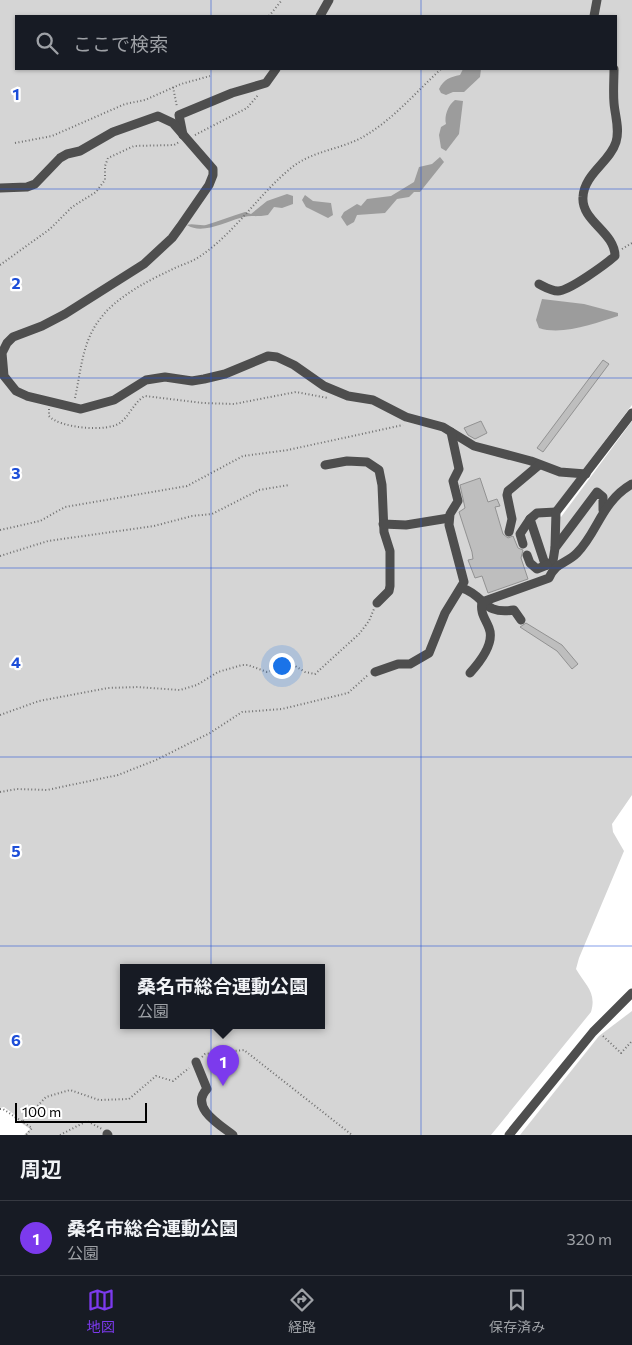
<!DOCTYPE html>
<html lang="ja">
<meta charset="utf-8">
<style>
:root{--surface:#171b24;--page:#242831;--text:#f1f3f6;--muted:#9ea1a6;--line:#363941;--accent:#7c3aed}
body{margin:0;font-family:Commissioner,"Noto Sans JP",sans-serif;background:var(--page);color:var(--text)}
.scale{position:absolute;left:15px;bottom:12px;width:132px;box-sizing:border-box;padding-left:5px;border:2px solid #000;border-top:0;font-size:14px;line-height:18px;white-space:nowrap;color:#000;-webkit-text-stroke:4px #fff;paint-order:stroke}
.you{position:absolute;left:281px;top:665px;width:18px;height:18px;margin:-12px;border:4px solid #fff;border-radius:50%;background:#1a73e8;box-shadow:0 0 0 8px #1a73e833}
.badge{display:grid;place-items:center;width:32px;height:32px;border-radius:50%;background:var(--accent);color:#fff;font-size:16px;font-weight:700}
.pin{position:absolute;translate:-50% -41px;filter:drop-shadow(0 1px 2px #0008)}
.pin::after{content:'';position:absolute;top:26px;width:18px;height:15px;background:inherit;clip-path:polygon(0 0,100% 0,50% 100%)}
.popup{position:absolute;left:120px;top:964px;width:205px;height:65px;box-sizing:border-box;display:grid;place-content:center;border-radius:0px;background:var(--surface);filter:drop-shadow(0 1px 4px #0005);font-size:16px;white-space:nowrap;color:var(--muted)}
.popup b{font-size:19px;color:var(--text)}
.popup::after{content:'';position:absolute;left:50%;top:100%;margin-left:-10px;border:10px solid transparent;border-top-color:var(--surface)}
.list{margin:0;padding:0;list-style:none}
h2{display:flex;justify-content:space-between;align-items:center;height:65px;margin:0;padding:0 20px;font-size:21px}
h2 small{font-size:16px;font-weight:400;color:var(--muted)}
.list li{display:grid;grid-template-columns:32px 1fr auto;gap:15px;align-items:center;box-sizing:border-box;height:75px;padding:0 20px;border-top:1px solid var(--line)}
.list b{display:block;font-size:19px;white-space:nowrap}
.list p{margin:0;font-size:16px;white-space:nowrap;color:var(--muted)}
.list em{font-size:16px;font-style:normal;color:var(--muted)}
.icon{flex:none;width:28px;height:28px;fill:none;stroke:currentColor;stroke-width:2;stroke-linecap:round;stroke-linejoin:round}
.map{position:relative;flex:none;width:632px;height:1135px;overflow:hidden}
.search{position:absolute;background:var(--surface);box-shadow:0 1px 4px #0004;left:15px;right:15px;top:15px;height:55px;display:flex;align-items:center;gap:12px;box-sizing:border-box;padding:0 18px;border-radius:0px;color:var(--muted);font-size:19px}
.sheet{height:140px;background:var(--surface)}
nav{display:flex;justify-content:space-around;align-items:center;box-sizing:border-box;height:70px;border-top:1px solid var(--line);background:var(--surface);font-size:14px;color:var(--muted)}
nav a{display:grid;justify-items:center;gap:2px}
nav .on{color:var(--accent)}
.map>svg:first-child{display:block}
.green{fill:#d5d5d5;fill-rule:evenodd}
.water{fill:#9c9c9c}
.building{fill:#bebebe;stroke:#929292}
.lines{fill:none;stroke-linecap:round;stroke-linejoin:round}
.path{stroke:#707070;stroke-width:2;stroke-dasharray:1 2.5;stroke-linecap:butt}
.minor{stroke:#4e4e4e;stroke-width:9}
.grid{fill:none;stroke:#1d4ed8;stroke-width:1;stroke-opacity:0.55}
.grid-label{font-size:16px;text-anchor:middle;font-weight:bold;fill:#1d4ed8;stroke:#fff;stroke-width:4.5;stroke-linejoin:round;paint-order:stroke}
</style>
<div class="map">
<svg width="632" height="1135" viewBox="0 0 632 1135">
<rect width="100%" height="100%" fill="#fff"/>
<g class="green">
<path d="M0 0H632V405L553 509 561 517 632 421V795L612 824 613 832 624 851 579 958 576 969C585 985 597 992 591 1012L491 1135H24L30 1129 14 1118 15 1115 4 1107 0 1108ZM16 16H616V69H16ZM124 967H322V1025H124Z"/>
<polygon points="632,1011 632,1135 520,1135 599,1036"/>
</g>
<g class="water">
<path d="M463 69H481L480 77 464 92H453L446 95 441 93 439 89C444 79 450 77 460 75Z"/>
<path d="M455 100 463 101 459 134 446 151 441 148 439 135 441 127 446 124C444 116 448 105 455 100Z"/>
<polygon points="440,157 444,162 420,192 414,192 409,197 397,199 385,213 357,215 354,222 347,226 341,217 344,212 357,204 361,206 367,199 391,196 414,182 419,167 432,164"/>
<path d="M287 194 293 196V204L282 208 274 207 268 215C259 217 249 215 240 218 225 222 202 235 187 225 192 223 200 226 206 225 220 221 231 216 245 212L251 214 267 201Z"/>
<polygon points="305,195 313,201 331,203 333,215 328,218 306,207 302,200"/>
<path d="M542 299 584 304 618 313V316C596 323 562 336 539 328L536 320Z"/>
</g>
<g class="building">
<polygon points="603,360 609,364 543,452 537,448"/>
<polygon points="481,421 487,433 475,439 468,435 464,428"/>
<polygon points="480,478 488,502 497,499 500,506 495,507 503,534 508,538 513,536 518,548 523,550 521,558 528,579 488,593 482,576 475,578 468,560 473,559 472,552 459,512 465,508 460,485"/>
<polygon points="526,623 562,645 578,664 572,669 557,651 520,627"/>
</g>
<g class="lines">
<g class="path">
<polyline points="269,16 282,0"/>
<polyline points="173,87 177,107"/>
<polyline points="195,135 247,108 259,94"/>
<polyline points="15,143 52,136 125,104 145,100 181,84 210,76"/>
<polyline points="622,249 632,243"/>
<polyline points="0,265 50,229 72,207 96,192 105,180 105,166 108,158 134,146 174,145 179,142"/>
<path d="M75 398C81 371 82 342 100 319 115 298 147 281 171 270 180 265 190 263 199 257 235 233 258 195 291 168 312 151 338 150 361 138 392 121 415 93 441 69"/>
<path d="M49 409V416C59 428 109 433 121 422 130 415 134 402 145 396L203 403 234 404 296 392 328 398"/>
<polyline points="0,530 40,521 65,507 187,486 243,456 288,450 403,425"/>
<polyline points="0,556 48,541 154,526 192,516 212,514 259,490 289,485"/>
<polyline points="0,715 39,701 108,688 138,687 180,690 197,685 218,672 242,665 248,665 267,672 292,664 305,672 315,674 359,634 369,621 374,609"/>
<polyline points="0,792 17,789 47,790 118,775 156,760 210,733 242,712 282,709 348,693 368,675"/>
<polyline points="603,1036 621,1053 632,1041"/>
<polyline points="202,1057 205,1054 244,1050 352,1135"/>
<polyline points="0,1109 3,1109 32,1128 26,1135"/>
<polyline points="23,1121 46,1097 70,1090 99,1100 129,1099 156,1076 173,1081 189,1068"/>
<polyline points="60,1135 87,1121 102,1129"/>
</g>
<g class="minor">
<polyline points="320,16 329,0"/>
<polyline points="594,16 597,0"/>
<polyline points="183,135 179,115 232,93 266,83 276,69"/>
<polyline points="0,188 27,187 35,184 60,158 67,154 80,151 113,132 158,116 173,123 213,169 213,175 209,185 180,227 172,238 144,264 65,314 42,326 13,337 7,343 2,353 4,376 16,391 27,396 81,409 114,400 146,380 165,377 192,381 204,379 225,374 268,356 277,357 294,365 324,386 348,396 373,400 406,417 443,427 474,446 531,461 560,472 586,474"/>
<path d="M539 284C545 287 551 291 558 291 569 291 606 264 615 256 615 232 581 221 583 197 584 174 610 162 616 142 620 129 615 116 614 103 613 92 614 80 614 69"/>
<polyline points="325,465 347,461 367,462 379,470 382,485 384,532 390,551 390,586 389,591 377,603"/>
<polyline points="556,512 537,513 530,519 544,561 547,565 553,561 555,548 597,492 603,497 603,510"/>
<polyline points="383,524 406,525 449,518"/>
<polyline points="509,532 512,519 507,495 508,491 539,465"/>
<polyline points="523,544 520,534 530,519"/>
<polyline points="555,547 556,512 632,413"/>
<polyline points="527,555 530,563 537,569 547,565"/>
<path d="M462 588C486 596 482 615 514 610L521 620"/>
<polyline points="375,672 398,664 410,664 429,653 445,613 464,582 449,525 450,514 458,501 453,481 459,469 451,432"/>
<path d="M470 673C480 662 495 643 489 628 485 618 480 613 482 602L549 578C556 562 566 564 577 553 598 532 601 502 632 484"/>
<path d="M196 1062 207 1089C189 1107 220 1125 233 1135"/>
<polyline points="107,1134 108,1135"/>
<polyline points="509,1135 593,1032 632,993"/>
</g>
</g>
<path class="grid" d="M211 0V16M421 0V16M211 69V1135M421 69V1135M0 189H632M0 378H632M0 568H632M0 757H632M0 946H632"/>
<g class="grid-label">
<text x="16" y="100">1</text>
<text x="16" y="289">2</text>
<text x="16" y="479">3</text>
<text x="16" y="668">4</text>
<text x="16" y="857">5</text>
<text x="16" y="1046">6</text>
</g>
</svg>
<div class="scale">100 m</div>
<div class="you"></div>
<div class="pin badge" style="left:223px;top:1086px">1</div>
<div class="popup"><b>桑名市総合運動公園</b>公園</div>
<div class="search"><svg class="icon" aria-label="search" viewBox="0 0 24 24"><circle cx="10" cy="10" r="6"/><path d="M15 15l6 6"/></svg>ここで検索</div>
</div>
<section class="sheet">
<h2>周辺<small></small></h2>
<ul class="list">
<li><span class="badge">1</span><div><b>桑名市総合運動公園</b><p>公園</p></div><em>320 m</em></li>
</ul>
</section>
<nav>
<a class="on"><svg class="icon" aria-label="map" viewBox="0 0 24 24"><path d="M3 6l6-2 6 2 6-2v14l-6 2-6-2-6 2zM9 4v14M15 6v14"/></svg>地図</a>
<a><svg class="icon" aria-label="directions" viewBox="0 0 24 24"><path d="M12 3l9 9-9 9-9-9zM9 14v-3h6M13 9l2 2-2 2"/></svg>経路</a>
<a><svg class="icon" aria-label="saved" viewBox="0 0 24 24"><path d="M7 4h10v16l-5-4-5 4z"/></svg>保存済み</a>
</nav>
